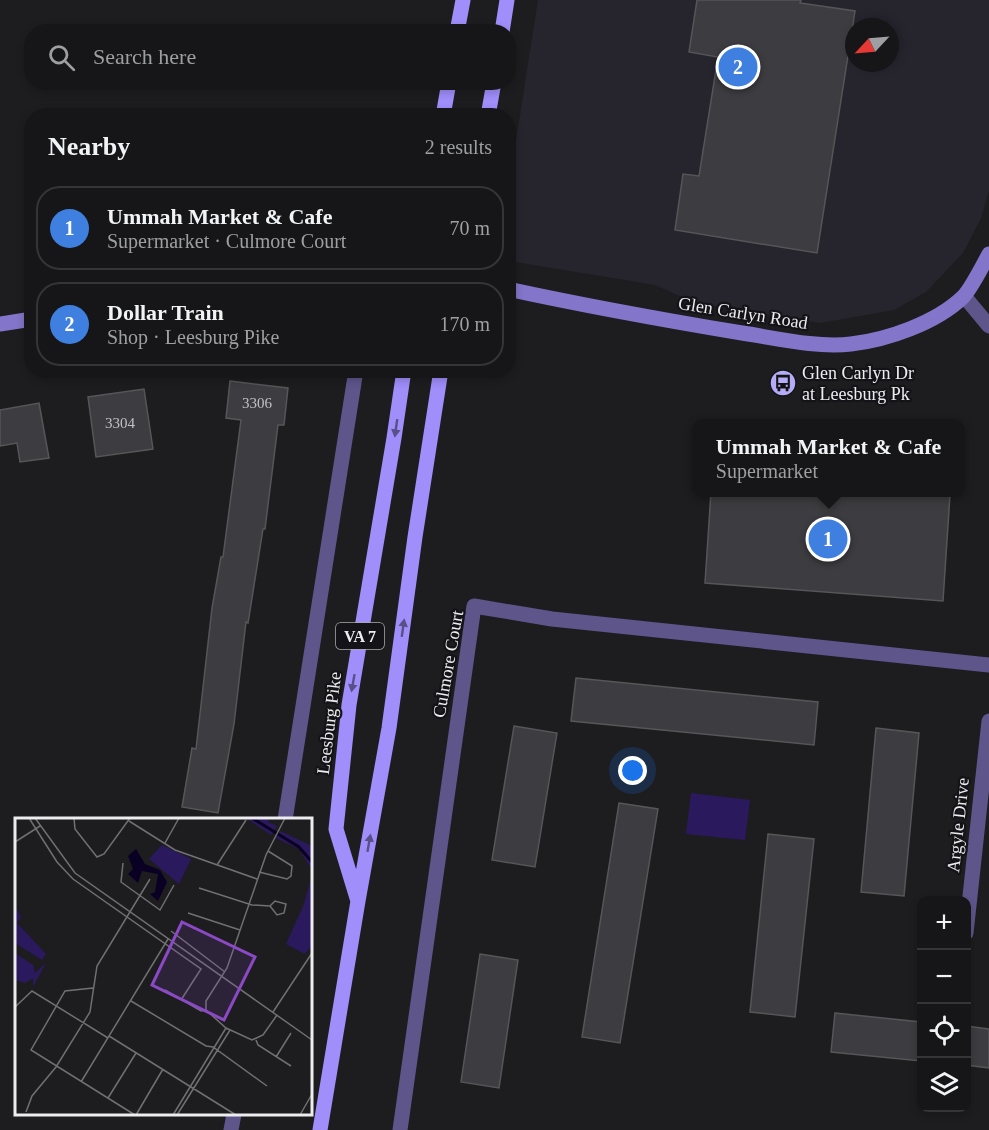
<!DOCTYPE html>
<meta charset="utf-8">
<style>
:root{--surface:#161618;--page:#1f1f21;--text:#f1f3f6;--muted:#9e9fa2;--line:#353537;--accent:#b5acf8}
body{margin:0;font-family:"Times New Roman",serif;background:var(--page);color:var(--text)}
.controls{position:absolute;right:18px;bottom:18px;display:grid;overflow:hidden;border-radius:12px;box-shadow:0 3px 9px #0003}
.controls button{width:54px;height:54px;display:grid;place-items:center;padding:0;border:0;border-bottom:2px solid var(--line);background:var(--surface);color:var(--text);font:30px sans-serif}
.compass{position:absolute;left:845px;top:18px;width:54px;height:54px;border-radius:50%;background:var(--surface);box-shadow:0 3px 9px #0003;rotate:244deg}
.you{position:absolute;left:633px;top:771px;width:21px;height:21px;margin:-15px;border:4px solid #fff;border-radius:50%;background:#1a73e8;box-shadow:0 0 0 9px #1a73e833}
.badge{display:grid;place-items:center;width:39px;height:39px;border-radius:50%;background:var(--accent);color:#fff;font-size:20px;font-weight:700}
.pin{position:absolute;translate:-50% -50%;border:3px solid #fff;box-shadow:0 2px 6px #0006}
.popup{position:absolute;left:692px;top:419px;width:273px;height:78px;box-sizing:border-box;display:grid;place-content:center;border-radius:12px;background:var(--surface);filter:drop-shadow(0 2px 4px #0005);font-size:20px;white-space:nowrap;color:var(--muted)}
.popup b{font-size:22px;color:var(--text)}
.popup::after{content:'';position:absolute;left:50%;top:100%;margin-left:-12px;border:12px solid transparent;border-top-color:var(--surface)}
.list{margin:0;padding:0;list-style:none}
h2{display:flex;justify-content:space-between;align-items:center;height:78px;margin:0;padding:0 24px;font-size:26px}
h2 small{font-size:20px;font-weight:400;color:var(--muted)}
.list li{display:grid;grid-template-columns:39px 1fr auto;gap:18px;align-items:center;box-sizing:border-box;height:84px;margin:0 12px 12px;padding:0 12px;border:2px solid var(--line);border-radius:24px}
.list b{display:block;font-size:22px;white-space:nowrap}
.list p{margin:0;font-size:20px;white-space:nowrap;color:var(--muted)}
.list em{font-size:20px;font-style:normal;color:var(--muted)}
.icon{flex:none;width:33px;height:33px;fill:none;stroke:currentColor;stroke-width:2;stroke-linecap:round;stroke-linejoin:round}
.map{position:relative;flex:none;width:989px;height:1130px;overflow:hidden}
.search{position:absolute;background:var(--surface);box-shadow:0 3px 9px #0003;left:24px;top:24px;width:492px;height:66px;display:flex;align-items:center;gap:15px;box-sizing:border-box;padding:0 21px;border-radius:24px;color:var(--muted);font-size:22px}
.panel{position:absolute;background:var(--surface);box-shadow:0 3px 9px #0003;left:24px;top:108px;width:492px;height:270px;border-radius:24px}
.map>svg:first-child{display:block}
.built{fill:#26252e;fill-rule:evenodd}
.green{fill:#2b195d}
.building{fill:#3d3d41;stroke:#565659;stroke-width:1.5}
.lines{fill:none;stroke-linecap:round;stroke-linejoin:round}
.street{stroke:#5e568b;stroke-width:15}
.secondary{stroke:#8376ca;stroke-width:15}
.primary{stroke:#a08efb;stroke-width:15}
.oneway{fill:#5a5089}
.labels{text-anchor:middle;stroke-width:4.5;stroke-linejoin:round;paint-order:stroke}
.number-label{font-size:15px;fill:#c1c0c4}
.shield{fill:#141317;stroke:#acabae;stroke-width:1.5}
.shield-label{font-size:16px;font-weight:bold;fill:#edecef}
.street-label{font-size:18px;fill:#edecef;stroke:#141317}
.poi-label{font-size:18px;fill:#edecef;stroke:#141317;text-anchor:start}
.inset-river{fill:none;stroke:#0a0024;stroke-width:3}
.inset-road{fill:none;stroke:#707073;stroke-width:1.5}
.view{fill:#8c49c6;fill-opacity:0.15;stroke:#8c49c6;stroke-width:3}
.inset-edge{fill:none;stroke:#edecef;stroke-width:3}
</style>
<div class="map">
<svg width="989" height="1130" viewBox="0 0 989 1130">
<rect width="100%" height="100%" fill="#1d1d20"/>
<path class="built" d="M538 0H989V191L981 218 963 253 926 292 894 310 820 323 693 302 655 285 516 262 509 258V186ZM854 27H890V63H854Z"/>
<polygon class="green" points="691,793 750,800 745,840 686,834"/>
<g class="building">
<polygon points="697,0 801,0 800,3 855,11 817,253 675,230 683,174 699,176 718,57 689,52"/>
<polygon points="230,381 288,388 284,425 278,425 265,529 263,529 248,623 246,622 234,724 218,813 182,807 192,748 196,749 212,608 221,557 223,557 241,420 226,418"/>
<polygon points="144,389 153,449 96,457 88,397"/>
<polygon points="39,403 49,458 20,462 17,443 0,446 0,410"/>
<polygon points="711,492 920,492 950,495 943,601 705,583"/>
<polygon points="576,678 818,702 814,745 571,721"/>
<polygon points="514,726 557,733 535,867 492,860"/>
<polygon points="876,728 919,733 904,896 861,892"/>
<polygon points="619,803 658,809 620,1043 582,1037"/>
<polygon points="768,834 814,839 795,1017 750,1012"/>
<polygon points="480,954 518,960 499,1088 461,1082"/>
<polygon points="835,1013 921,1022 921,1061 831,1052"/>
<polygon points="966,1026 989,1029 989,1068 966,1065"/>
</g>
<g class="lines">
<g class="street">
<polyline points="964,296 989,326"/>
<polyline points="285,820 356,370"/>
<polyline points="966,933 989,721"/>
<polyline points="231,1130 234,1114"/>
<polyline points="400,1130 474,606 552,619 989,665"/>
</g>
<g class="secondary">
<path d="M508 289C586 306 664 320 742 333 776 338 816 348 851 344 887 340 936 323 963 297 971 289 983 265 989 254"/>
<polyline points="0,324 32,319"/>
</g>
<g class="primary">
<polyline points="457,32 463,0"/>
<polyline points="502,32 507,0"/>
<polyline points="443,116 449,82"/>
<polyline points="488,116 494,82"/>
<polyline points="357,898 336,829 349,705 394,438 404,370"/>
<polyline points="320,1130 358,901 389,728 415,537 441,370"/>
</g>
</g>
<defs><path id="oneway-solid" d="M-6-.8H1V-3.2L6.5 0L1 3.2V.8H-6Z" transform="scale(1.5)"/></defs>
<g class="oneway">
<use href="#oneway-solid" transform="translate(396 428) rotate(98)"/>
<use href="#oneway-solid" transform="translate(403 628) rotate(-82)"/>
<use href="#oneway-solid" transform="translate(353 683) rotate(100)"/>
<use href="#oneway-solid" transform="translate(369 843) rotate(-80)"/>
</g>
<defs>
<symbol id="bus-disc" viewBox="-11 -11 22 22"><circle r="9.5" fill="#b5acf8" stroke="#141317"/><path d="M-5-6H5V4H4V6H2V4H-2V6H-4V4H-5ZM-3.5-4V0h7V-4ZM-3.5 1.2v1.5H-2V1.2ZM2 1.2v1.5H3.5V1.2Z" fill="#111"/></symbol>
</defs>
<g fill-rule="evenodd">
<use href="#bus-disc" x="768" y="368" width="30" height="30"/>
</g>
<g class="labels">
<g class="number-label">
<text x="257" y="408">3306</text>
<text x="120" y="428">3304</text>
</g>
<rect class="shield" x="336" y="623" width="48" height="26" rx="4.5"/>
<g class="shield-label">
<text x="360" y="642">VA 7</text>
</g>
<g class="street-label">
<text transform="translate(743 313) rotate(9)" y="6">Glen Carlyn Road</text>
<text transform="translate(448 664) rotate(-80)" y="6">Culmore Court</text>
<text transform="translate(329 723) rotate(-83)" y="6">Leesburg Pike</text>
<text transform="translate(958 825) rotate(-84)" y="6">Argyle Drive</text>
</g>
<g class="poi-label">
<text x="802" y="379">Glen Carlyn Dr<tspan x="802" dy="21">at Leesburg Pk</tspan></text>
</g>
</g>
<g transform="translate(15 818)">
<rect width="297" height="297" fill="#1d1d20"/>
<path d="M231 0H254L253 4 262 8 256 17ZM265 13 297 28V52L284 31 261 20ZM147 27 176 41 164 66 134 41ZM297 57V127L290 136 271 126 289 86ZM0 87 6 99 2 105 31 136 27 142 0 125ZM0 135 18 147 20 155 31 145 18 169V160L10 165 0 162Z" fill="#2b195d"/>
<path d="M121 31 130 46 145 52 152 64 143 83 135 76 140 74 143 56 127 53 123 65 113 56 118 51 113 38Z" fill="#0a0024"/>
<path class="inset-river" d="M237 0 284 29 297 44"/>
<path class="inset-road" d="M14 0 42 44 58 61 186 151 166 182M20 0 60 55 297 222M59 0 60 11 82 39 89 36 115 0M114 3 160 32 242 61M0 24 25 8M150 25 164 0M108 45 106 64 145 92 159 67M202 47 231 2M244 54 272 61 276 58 277 48 253 33M184 70 237 87 255 88 262 97 269 95 271 86 260 83 255 88M173 95 225 112M156 113 210 154M78 170 50 173 16 232 120 297M150 172 186 193 191 192M116 183 191 228 198 229 252 268M0 189 17 173 93 220M191 192V183L212 150 251 37 270 0M191 192 211 210 237 222 248 217 262 197M258 194 297 135M94 218 221 297M241 222 243 227 276 248M261 239 276 215M66 264 153 121M93 280 121 235M11 294 17 278 41 249 75 194 82 148 135 61M121 297 148 251M158 297 211 210M162 297 215 212M285 297 297 276"/>
<path class="view" d="M167 104 240 139 209 202 137 167Z"/>
<rect width="297" height="297" class="inset-edge"/>
</g>
</svg>
<div class="controls">
<button>+</button>
<button>−</button>
<button><svg class="icon" aria-label="locate" viewBox="0 0 24 24"><circle cx="12" cy="12" r="6"/><path d="M12 2v4M12 18v4M2 12h4M18 12h4"/></svg></button>
<button><svg class="icon" aria-label="layers" viewBox="0 0 24 24"><path d="M12 4l9 5-9 5-9-5zM3 14l9 5 9-5"/></svg></button>
</div>
<svg class="compass" viewBox="-18 -18 36 36"><path d="M0-13l5 13h-10z" fill="#e53935"/><path d="M0 13l5-13h-10z" fill="#9e9fa2"/></svg>
<div class="you"></div>
<div class="pin badge" style="left:828px;top:539px;background:#3f7fe0">1</div>
<div class="popup"><b>Ummah Market &amp; Cafe</b>Supermarket</div>
<div class="pin badge" style="left:738px;top:67px;background:#3f7fe0">2</div>
<div class="search"><svg class="icon" aria-label="search" viewBox="0 0 24 24"><circle cx="10" cy="10" r="6"/><path d="M15 15l6 6"/></svg>Search here</div>
<section class="panel">
<h2>Nearby<small>2 results</small></h2>
<ul class="list">
<li><span class="badge" style="background:#3f7fe0">1</span><div><b>Ummah Market &amp; Cafe</b><p>Supermarket · Culmore Court</p></div><em>70 m</em></li>
<li><span class="badge" style="background:#3f7fe0">2</span><div><b>Dollar Train</b><p>Shop · Leesburg Pike</p></div><em>170 m</em></li>
</ul>
</section>
</div>
